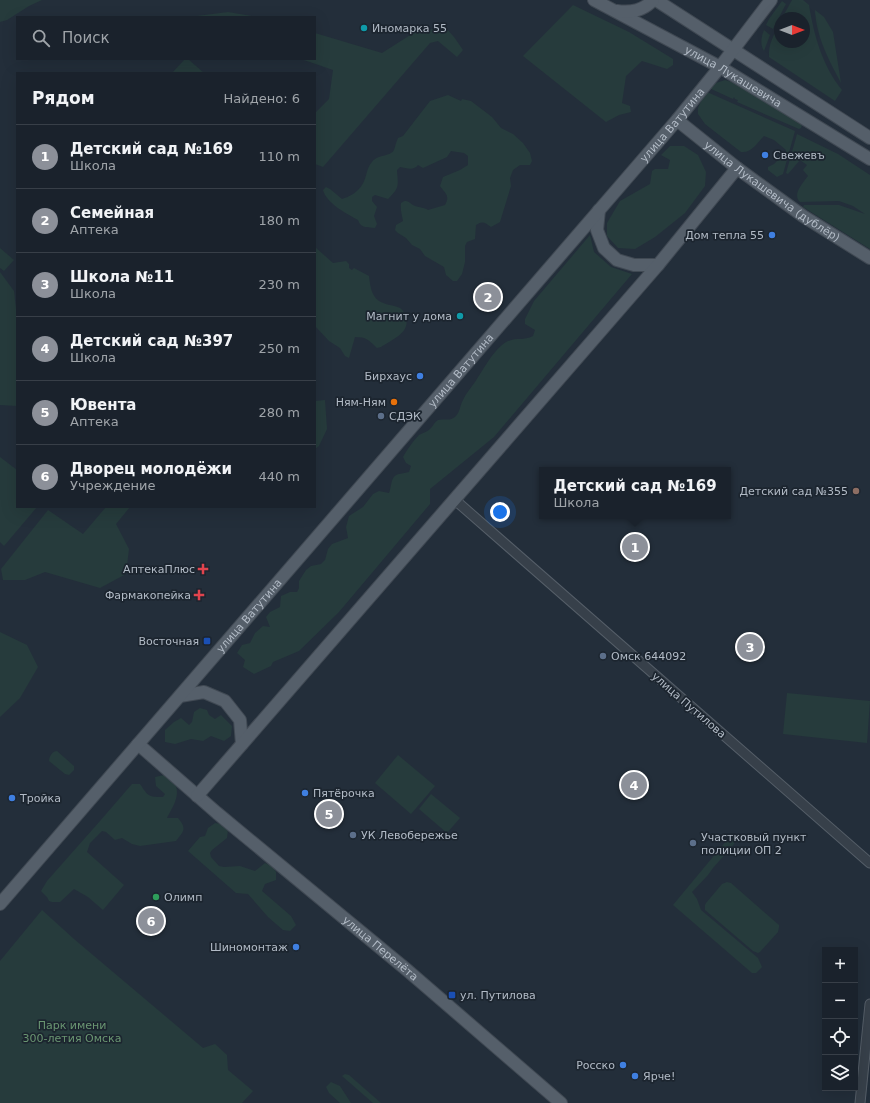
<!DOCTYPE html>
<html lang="ru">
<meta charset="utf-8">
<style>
:root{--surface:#1a222c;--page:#272f38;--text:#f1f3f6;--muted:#9fa4a9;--line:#383f48;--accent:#8c9099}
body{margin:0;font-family:"DejaVu Sans",sans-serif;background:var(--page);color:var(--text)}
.controls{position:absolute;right:12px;bottom:12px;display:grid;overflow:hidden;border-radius:0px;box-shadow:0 4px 16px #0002}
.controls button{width:36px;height:36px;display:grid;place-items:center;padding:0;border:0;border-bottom:1px solid var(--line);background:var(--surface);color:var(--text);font:20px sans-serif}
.compass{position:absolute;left:774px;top:12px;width:36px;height:36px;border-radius:50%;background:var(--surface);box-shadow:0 4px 16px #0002;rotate:90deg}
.you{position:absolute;left:500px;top:512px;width:14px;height:14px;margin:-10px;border:3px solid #fff;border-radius:50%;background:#1a73e8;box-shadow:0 0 0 6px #1a73e833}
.badge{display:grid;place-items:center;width:26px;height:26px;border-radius:50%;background:var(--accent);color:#fff;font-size:13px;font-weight:700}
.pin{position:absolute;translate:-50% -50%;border:2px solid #fff;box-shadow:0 1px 4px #0006}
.popup{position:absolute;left:539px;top:467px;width:192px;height:52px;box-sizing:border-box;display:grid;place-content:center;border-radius:0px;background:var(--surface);filter:drop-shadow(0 1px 3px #0005);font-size:13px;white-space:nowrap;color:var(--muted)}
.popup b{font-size:15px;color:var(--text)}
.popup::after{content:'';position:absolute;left:50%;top:100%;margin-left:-8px;border:8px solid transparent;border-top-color:var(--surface)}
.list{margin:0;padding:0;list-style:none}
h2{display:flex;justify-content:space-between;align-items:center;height:52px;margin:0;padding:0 16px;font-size:17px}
h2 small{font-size:13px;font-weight:400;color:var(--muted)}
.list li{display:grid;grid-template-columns:26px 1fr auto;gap:12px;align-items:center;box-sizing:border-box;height:64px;padding:0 16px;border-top:1px solid var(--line)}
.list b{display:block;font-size:15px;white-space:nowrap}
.list p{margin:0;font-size:13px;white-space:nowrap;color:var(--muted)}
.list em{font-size:13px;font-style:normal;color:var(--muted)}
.icon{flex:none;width:22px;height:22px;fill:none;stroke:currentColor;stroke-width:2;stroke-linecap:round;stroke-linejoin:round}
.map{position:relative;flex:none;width:870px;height:1103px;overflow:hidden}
.search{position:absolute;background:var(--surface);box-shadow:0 4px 16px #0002;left:16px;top:16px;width:300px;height:44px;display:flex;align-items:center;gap:10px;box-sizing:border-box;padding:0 14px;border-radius:0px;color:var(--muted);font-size:15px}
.panel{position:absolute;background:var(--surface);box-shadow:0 4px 16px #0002;left:16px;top:72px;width:300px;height:436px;border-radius:0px}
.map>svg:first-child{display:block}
.green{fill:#263b3c}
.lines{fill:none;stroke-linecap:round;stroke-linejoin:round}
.minor-casing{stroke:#555e68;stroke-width:11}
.major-casing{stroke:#404953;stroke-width:14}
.minor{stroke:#37404a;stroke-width:9}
.major{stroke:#555f6a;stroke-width:12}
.culture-dot{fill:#0f9aa8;stroke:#1c252f;stroke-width:1.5}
.shop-dot{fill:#3f7fe0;stroke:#1c252f;stroke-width:1.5}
.food-dot{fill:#e8710a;stroke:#1c252f;stroke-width:1.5}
.service-dot{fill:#5c6f8a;stroke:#1c252f;stroke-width:1.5}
.education-dot{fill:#8d6e63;stroke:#1c252f;stroke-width:1.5}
.health-dot{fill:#e0444e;stroke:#1c252f;stroke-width:1.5}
.transit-dot{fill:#1a4fb4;stroke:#1c252f;stroke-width:1.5}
.leisure-dot{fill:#2e9e5b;stroke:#1c252f;stroke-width:1.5}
.labels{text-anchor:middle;stroke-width:3.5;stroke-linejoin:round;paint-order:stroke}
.poi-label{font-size:11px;fill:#b2bbc6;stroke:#1c252f;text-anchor:start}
.street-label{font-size:11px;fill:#b2bbc6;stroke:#1c252f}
.park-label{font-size:11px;fill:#6a9672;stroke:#1c252f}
</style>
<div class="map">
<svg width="870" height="1103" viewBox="0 0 870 1103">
<rect width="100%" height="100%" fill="#232e3a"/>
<g class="green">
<polygon points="0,0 42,0 29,6 7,20 0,22"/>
<path d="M792 0H803L809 5C814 35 822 65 842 90L835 101 769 57C768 45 774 34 780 23V42H804V18H782Z"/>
<polygon points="782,1 786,4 773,29 766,25 769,19"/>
<polygon points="573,5 629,32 673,59 673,65 667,69 642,61 626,76 622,103 630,106 631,112 619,115 606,122 523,56"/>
<path d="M815 10 824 17 833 32 841 83C829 61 816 36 815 10Z"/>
<polygon points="228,12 257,17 189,17"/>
<polygon points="445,27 454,37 463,50 457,57 438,41 430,43 323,167 315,164 315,113 329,99 333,70 301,59 315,59 315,33 382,53 415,32"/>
<path d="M764 30 770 35 764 51C760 45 761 37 764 30Z"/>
<polygon points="185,59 188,59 204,73 172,73"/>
<polygon points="725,80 741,85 741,87 744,89 745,88 802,122 802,125 801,128 799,129 737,102 738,100 735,99 734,97 733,99 709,88 716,83"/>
<path d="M707 92 795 131 783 174 777 177 768 170V167L774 164 786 152V150L774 140 764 136C757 143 752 153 741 152L705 124 698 114V108L704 95Z"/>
<path d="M448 95 461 101 462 99 471 101 492 117 501 128 513 134 523 143 530 153 532 161 530 165H520L513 170 510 178 511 186 500 222 491 227C485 223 483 220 476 225L475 239 467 242 465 246V262L462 274 457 281H453L446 275 444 267 425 256 420 249 412 245 406 238 398 233 395 230 396 225 403 221C402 215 400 209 401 203 407 198 409 203 415 206 420 208 424 207 428 210L445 205C450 196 446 194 440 186L443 177 460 170 468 165V156L464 153 451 151 447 157 423 168 418 165C414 171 406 168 400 167L397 170C398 186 400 187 388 199L375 195 372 197V201L377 207 374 216 377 224 375 228C368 227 361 229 358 220 347 214 326 203 323 190L326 187 330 189 342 199C349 197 358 192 362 185 367 178 366 168 372 162 378 154 390 157 394 150 395 147 396 142 398 138L403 136 430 101Z"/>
<path d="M797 134 838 154 870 175V249L803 207 804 205H839L865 214 853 206 839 201 800 202C792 194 803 183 808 176L803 170 807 165 800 160 788 174 786 173Z"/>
<polygon points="670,146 684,146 698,155 706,172 705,186 685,213 655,237 635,249 618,248 607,236 607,223 620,201 650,184 652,171 655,169 668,169 670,160 661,155"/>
<path d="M590 235 594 252 611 267 632 274 494 437 430 489V504L339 612 299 651 273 662 271 666 254 674 243 667 245 660 237 653 242 645 250 643 255 633 263 626 270 627 266 617 270 612 280 607 281 596 290 592H297L299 588V581L306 570 311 566 321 564 325 560 328 549 332 544 348 538 346 527 349 516 363 507 373 494 379 491 389 493C392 486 390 476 399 474 403 473 406 473 409 472L411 466 406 463 403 457C407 450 413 441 419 435 422 433 427 432 430 429 433 427 434 422 438 420 444 418 450 422 456 416 460 412 460 405 463 400 466 393 471 388 475 382 483 370 491 354 502 345 514 335 522 342 533 336L535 330 525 324V319L534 301Z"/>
<path d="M315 247 333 263 346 261 349 264V268L352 270 354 268 369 276C370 284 371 296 379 301 385 305 394 305 400 308 404 311 405 314 406 319 410 333 391 340 381 347L377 348C369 340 366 337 355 337L349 358 345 356 340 348 329 341 315 326Z"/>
<polygon points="0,248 14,260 4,271 0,268"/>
<polygon points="0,272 14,291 17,317 17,406 0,405"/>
<polygon points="325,400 327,429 319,446 315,449 315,401"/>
<polygon points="0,457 17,470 17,507 37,507 4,546 0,542"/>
<polygon points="106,507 130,507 116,524 129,549 126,574 100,588 45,572 25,580 3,580 1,569 48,510 83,534"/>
<polygon points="0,632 27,645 38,667 20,698 0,717"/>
<polygon points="787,693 870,701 867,743 783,734"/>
<polygon points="200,708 207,710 209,715 215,719 221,715 232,726 231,736 224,741 211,736 203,741 191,739 175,744 165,742 165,730 174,722 181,718 189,725 192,722 194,712"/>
<path d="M57 751 74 766V770L69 775 65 774 49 761C49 756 53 751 57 751Z"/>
<polygon points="398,755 435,786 411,814 375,783"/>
<path d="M164 775C167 778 171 780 174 783 182 794 172 808 167 818H178C187 829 184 831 176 841L140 846 132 844 122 838 115 840 106 832 102 831 90 843 87 852 124 885 103 910 88 897 74 889 60 902H52L49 901 47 897 41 891 47 881 100 821 132 784H140C148 796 148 797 163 797L165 794 156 786 155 777Z"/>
<polygon points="431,794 460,818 447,833 419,809"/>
<polygon points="215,823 222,824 228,830 227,838 212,850 210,853 211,857 219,866 224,867 240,866 255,871 265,863 272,866 276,872 276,880 265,884 262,891 291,916 296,925 290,931 283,930 268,917 248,894 236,893 188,851 200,837 205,836 208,828"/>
<polygon points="732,838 736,840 734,844 713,868 708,875 692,892 697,899 701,910 758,958 762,967 756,973 752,973 673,905 727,840"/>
<polygon points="727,882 731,883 779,925 779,927 778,932 760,952 758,953 753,951 705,910 705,905 706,903 722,884"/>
<polygon points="42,910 74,939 203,1048 215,1044 227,1055 228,1070 253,1091 242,1103 0,1103 0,961"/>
<polygon points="345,1074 349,1075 381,1103 373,1103 342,1076"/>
<polygon points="331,1082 340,1086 351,1103 340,1103 329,1093 326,1087"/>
</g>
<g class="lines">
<defs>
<g id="minor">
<polyline points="455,500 870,863"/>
<polyline points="860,1103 870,1004"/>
</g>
<g id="major">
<path id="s1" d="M594 0 720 67 870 159"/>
<polyline points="656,0 870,138"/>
<path d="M617 11C631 13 644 10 653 0"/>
<path id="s2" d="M677 120 737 168 803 216 870 258"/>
<polyline points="599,210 597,230 604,248 617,260 634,265 658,265"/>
<polyline points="180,696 204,692 225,701 240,720 242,744"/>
<path id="s3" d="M138 744 217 813 407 970 561 1103"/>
<polyline points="197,796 658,265 737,168"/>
<path id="s4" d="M0 904 677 120 720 67 771 0"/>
</g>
</defs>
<use href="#minor" class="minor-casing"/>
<use href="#major" class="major-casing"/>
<use href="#minor" class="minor"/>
<use href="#major" class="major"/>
</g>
<g class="culture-dot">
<circle cx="364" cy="28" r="4"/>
<circle cx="460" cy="316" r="4"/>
</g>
<g class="shop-dot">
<circle cx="765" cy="155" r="4"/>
<circle cx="772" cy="235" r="4"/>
<circle cx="420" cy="376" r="4"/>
<circle cx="305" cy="793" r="4"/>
<circle cx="12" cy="798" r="4"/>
<circle cx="296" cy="947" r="4"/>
<circle cx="623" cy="1065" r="4"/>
<circle cx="635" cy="1076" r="4"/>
</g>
<circle class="food-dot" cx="394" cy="402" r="4"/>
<g class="service-dot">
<circle cx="381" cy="416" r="4"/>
<circle cx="603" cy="656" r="4"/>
<circle cx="353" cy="835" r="4"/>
<circle cx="693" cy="843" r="4"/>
</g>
<circle class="education-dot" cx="856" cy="491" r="4"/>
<g class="health-dot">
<path d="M201 563h4v4h4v4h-4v4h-4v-4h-4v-4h4z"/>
<path d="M197 589h4v4h4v4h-4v4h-4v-4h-4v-4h4z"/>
</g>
<g class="transit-dot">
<rect x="203" y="637" width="8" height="8" rx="2"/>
<rect x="448" y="991" width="8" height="8" rx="2"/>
</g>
<circle class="leisure-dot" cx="156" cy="897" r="4"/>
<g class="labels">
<g class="poi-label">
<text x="372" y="32">Иномарка 55</text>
<text x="773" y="159">Свежевъ</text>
<text x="764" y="239" text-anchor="end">Дом тепла 55</text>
<text x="452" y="320" text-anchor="end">Магнит у дома</text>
<text x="412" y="380" text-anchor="end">Бирхаус</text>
<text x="386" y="406" text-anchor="end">Ням-Ням</text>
<text x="389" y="420">СДЭК</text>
<text x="848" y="495" text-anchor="end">Детский сад №355</text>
<text x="195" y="573" text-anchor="end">АптекаПлюс</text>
<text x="191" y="599" text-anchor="end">Фармакопейка</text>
<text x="199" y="645" text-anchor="end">Восточная</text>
<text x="611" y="660">Омск 644092</text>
<text x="313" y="797">Пятёрочка</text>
<text x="20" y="802">Тройка</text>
<text x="361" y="839">УК Левобережье</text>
<text x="701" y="841">Участковый пункт<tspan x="701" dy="13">полиции ОП 2</tspan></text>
<text x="164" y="901">Олимп</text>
<text x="288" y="951" text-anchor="end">Шиномонтаж</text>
<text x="460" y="999">ул. Путилова</text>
<text x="615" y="1069" text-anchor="end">Росско</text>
<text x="643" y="1080">Ярче!</text>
</g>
<g class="street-label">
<text dy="4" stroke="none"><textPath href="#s1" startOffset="159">улица Лукашевича</textPath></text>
<text dy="4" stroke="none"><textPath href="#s4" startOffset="1029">улица Ватутина</textPath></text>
<text dy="4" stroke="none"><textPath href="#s2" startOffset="119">улица Лукашевича (дублёр)</textPath></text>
<text dy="4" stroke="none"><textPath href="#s4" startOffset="705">улица Ватутина</textPath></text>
<text dy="4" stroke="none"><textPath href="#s4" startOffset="381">улица Ватутина</textPath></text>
<text transform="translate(689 705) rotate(41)" y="4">улица Путилова</text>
<text dy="4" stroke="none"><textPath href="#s3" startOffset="317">улица Перелёта</textPath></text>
</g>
<g class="park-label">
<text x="72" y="1029">Парк имени<tspan x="72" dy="13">300-летия Омска</tspan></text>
</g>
</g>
</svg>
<div class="controls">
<button>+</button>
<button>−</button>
<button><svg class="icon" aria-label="locate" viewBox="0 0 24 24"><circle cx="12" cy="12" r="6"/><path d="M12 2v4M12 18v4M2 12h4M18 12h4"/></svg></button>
<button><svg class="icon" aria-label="layers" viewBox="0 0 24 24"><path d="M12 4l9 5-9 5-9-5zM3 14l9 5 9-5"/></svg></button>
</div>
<svg class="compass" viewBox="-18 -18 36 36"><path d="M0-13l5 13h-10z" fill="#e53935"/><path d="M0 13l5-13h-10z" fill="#9fa4a9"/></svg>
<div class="you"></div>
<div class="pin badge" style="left:635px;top:547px">1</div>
<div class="popup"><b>Детский сад №169</b>Школа</div>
<div class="pin badge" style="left:488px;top:297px">2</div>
<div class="pin badge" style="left:750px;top:647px">3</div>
<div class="pin badge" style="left:634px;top:785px">4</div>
<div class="pin badge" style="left:329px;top:814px">5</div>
<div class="pin badge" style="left:151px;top:921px">6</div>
<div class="search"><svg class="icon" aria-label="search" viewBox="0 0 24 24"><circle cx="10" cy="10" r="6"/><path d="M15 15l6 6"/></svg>Поиск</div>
<section class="panel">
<h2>Рядом<small>Найдено: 6</small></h2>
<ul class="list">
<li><span class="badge">1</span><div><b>Детский сад №169</b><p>Школа</p></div><em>110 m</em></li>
<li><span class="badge">2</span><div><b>Семейная</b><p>Аптека</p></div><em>180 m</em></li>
<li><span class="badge">3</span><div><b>Школа №11</b><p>Школа</p></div><em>230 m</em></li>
<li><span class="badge">4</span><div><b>Детский сад №397</b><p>Школа</p></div><em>250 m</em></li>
<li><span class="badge">5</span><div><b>Ювента</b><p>Аптека</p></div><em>280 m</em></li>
<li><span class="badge">6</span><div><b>Дворец молодёжи</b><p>Учреждение</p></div><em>440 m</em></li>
</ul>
</section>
</div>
